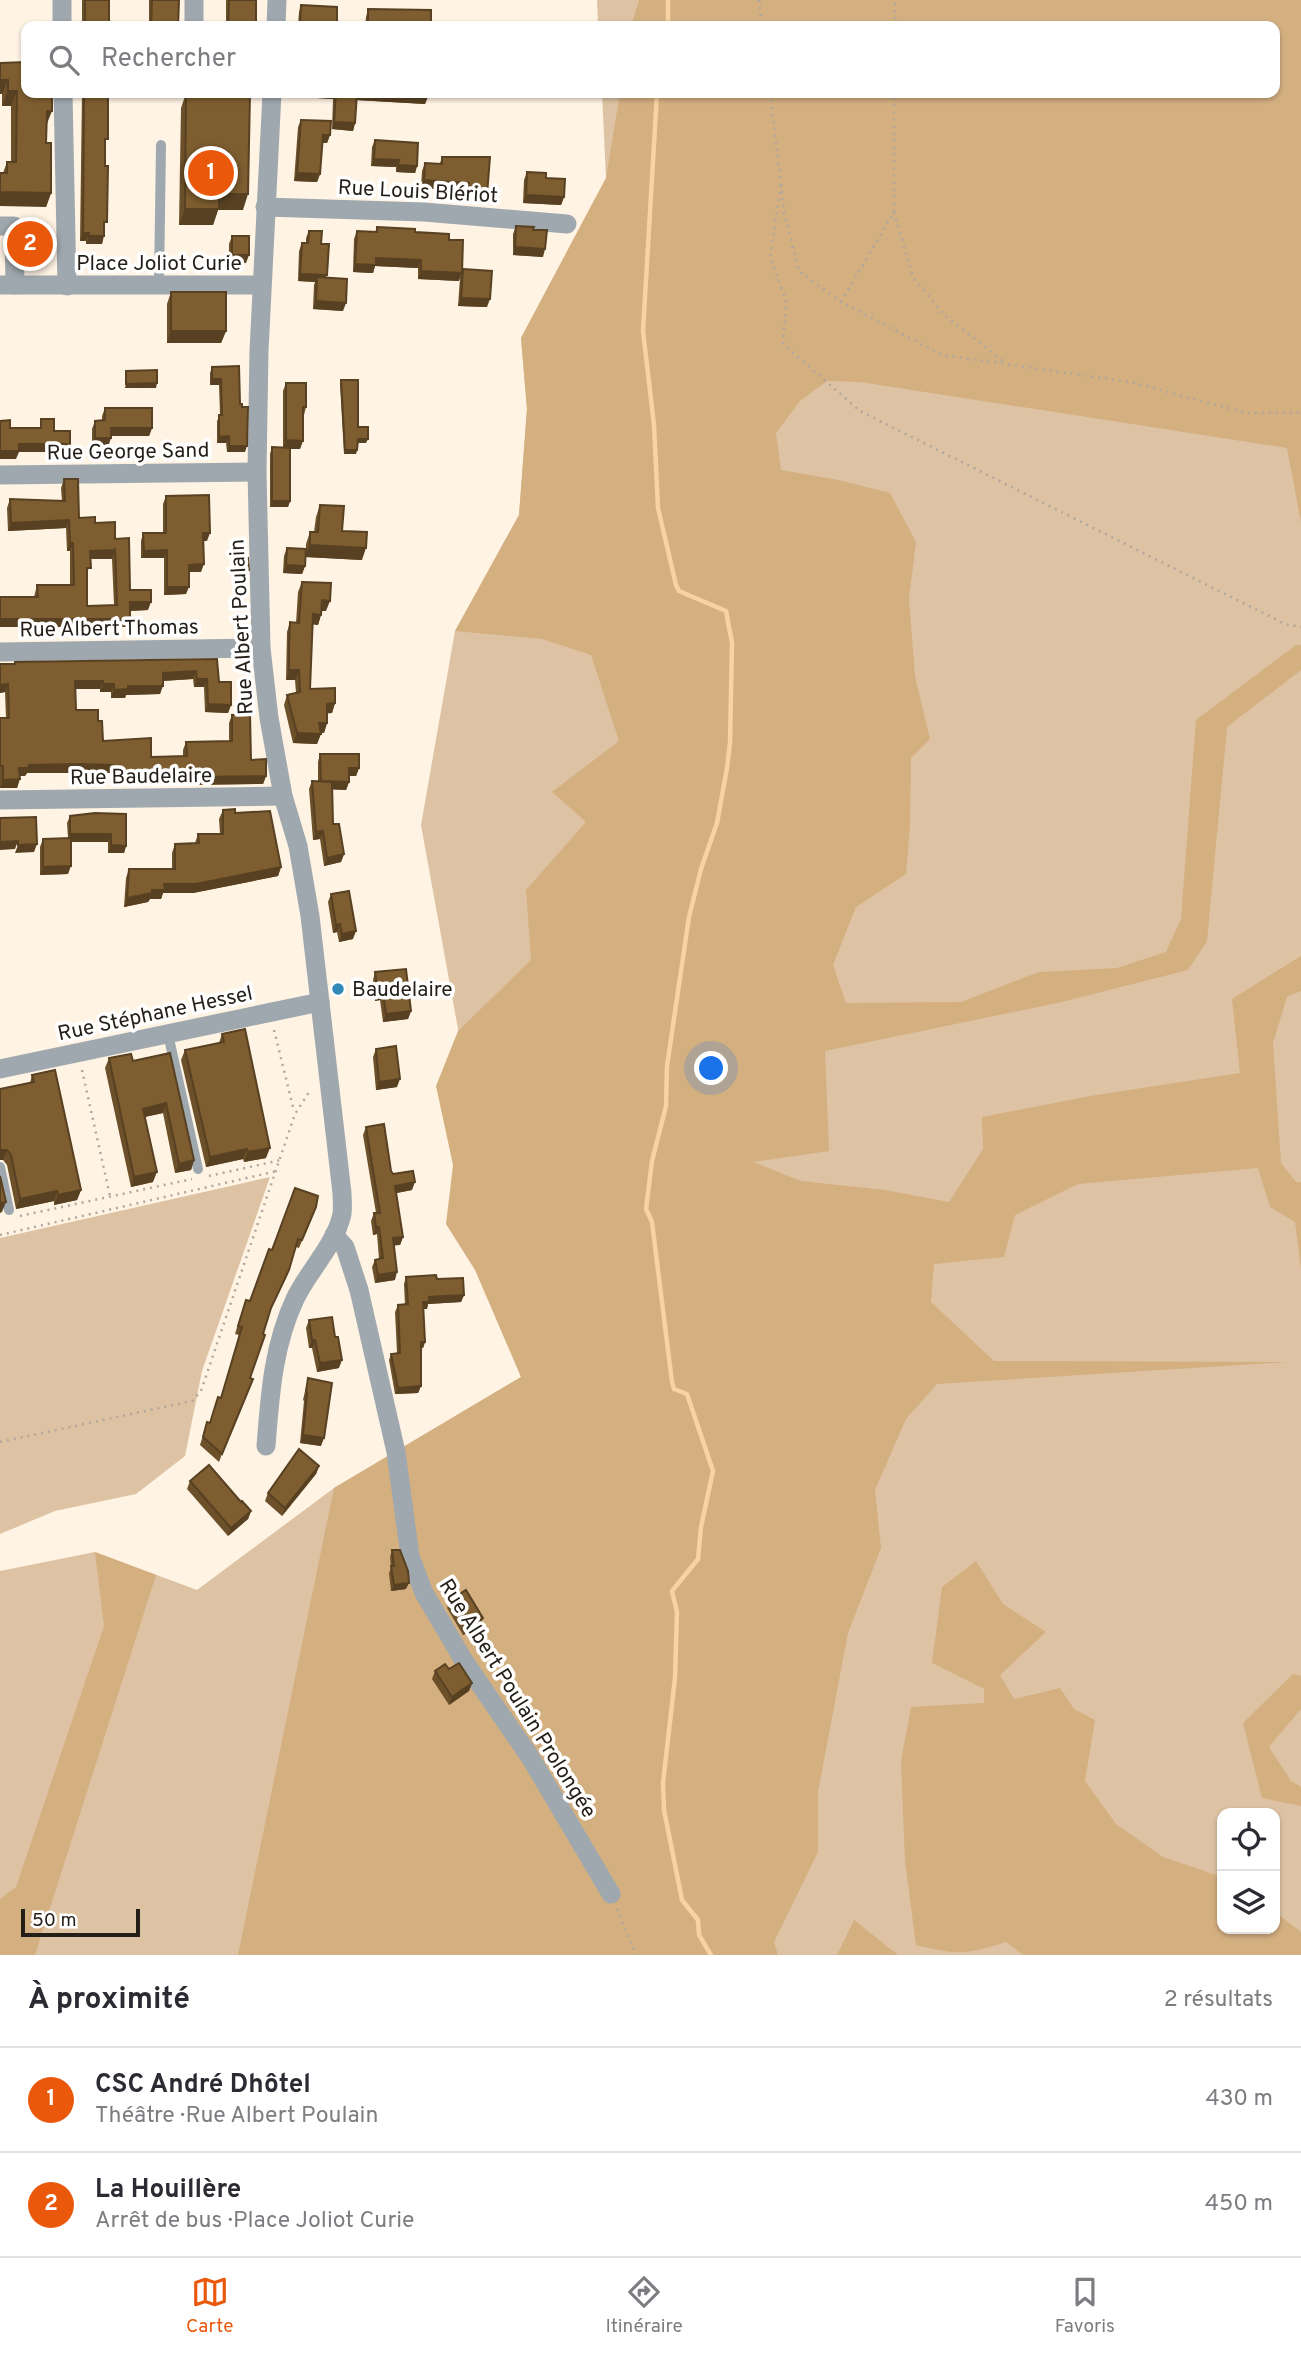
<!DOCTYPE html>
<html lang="fr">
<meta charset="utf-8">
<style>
:root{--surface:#fff;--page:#f2f2f3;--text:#2b2b33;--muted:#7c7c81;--line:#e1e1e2;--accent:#ea580c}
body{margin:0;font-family:Overpass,sans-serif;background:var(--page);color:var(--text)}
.controls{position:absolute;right:21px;bottom:21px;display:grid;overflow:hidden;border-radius:14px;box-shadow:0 2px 5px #0004}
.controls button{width:63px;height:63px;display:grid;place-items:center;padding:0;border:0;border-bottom:2px solid var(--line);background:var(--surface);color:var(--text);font:35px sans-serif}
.scale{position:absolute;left:21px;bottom:18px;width:119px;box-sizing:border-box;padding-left:7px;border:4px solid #231e18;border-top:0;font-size:19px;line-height:24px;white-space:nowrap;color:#231e18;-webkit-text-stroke:5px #fff;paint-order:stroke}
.you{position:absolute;left:712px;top:1069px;width:24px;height:24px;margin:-18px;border:5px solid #fff;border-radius:50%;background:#1a73e8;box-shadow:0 0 0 10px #1a73e833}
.badge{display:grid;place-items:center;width:46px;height:46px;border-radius:50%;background:var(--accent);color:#fff;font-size:23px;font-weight:700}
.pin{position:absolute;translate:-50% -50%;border:4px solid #fff;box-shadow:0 2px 7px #0006}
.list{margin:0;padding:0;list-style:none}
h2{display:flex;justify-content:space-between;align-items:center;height:91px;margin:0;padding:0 28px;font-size:30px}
h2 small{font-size:23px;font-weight:400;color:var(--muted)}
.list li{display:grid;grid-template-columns:46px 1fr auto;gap:21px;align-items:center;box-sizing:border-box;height:105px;padding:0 28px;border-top:2px solid var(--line)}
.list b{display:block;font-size:26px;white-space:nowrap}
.list p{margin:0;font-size:23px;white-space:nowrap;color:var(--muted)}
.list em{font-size:23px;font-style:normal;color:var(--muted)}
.icon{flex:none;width:38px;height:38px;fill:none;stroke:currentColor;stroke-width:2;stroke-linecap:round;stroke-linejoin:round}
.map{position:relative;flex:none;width:1301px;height:1955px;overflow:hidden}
.search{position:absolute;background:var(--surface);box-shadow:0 2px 5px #0004;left:21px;right:21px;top:21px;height:77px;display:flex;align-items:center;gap:18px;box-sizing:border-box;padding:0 24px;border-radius:14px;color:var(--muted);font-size:26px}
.sheet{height:301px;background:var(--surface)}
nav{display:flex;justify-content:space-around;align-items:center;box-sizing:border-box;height:98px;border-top:2px solid var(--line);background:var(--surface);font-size:19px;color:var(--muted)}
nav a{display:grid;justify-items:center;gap:4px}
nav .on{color:var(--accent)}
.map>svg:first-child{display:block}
.green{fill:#ddc3a3;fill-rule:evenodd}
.forest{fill:#d4af80}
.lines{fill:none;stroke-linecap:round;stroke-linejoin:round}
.stream{stroke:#f8d2a2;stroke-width:4.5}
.path{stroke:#b1a79c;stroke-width:2.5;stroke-dasharray:2 5;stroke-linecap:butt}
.service{stroke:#9fa8ae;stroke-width:10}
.minor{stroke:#9fa8ae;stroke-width:19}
.wall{fill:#6c5029;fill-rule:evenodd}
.shaded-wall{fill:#584122}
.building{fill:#7e5d30;stroke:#584122;stroke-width:2;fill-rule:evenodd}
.poi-dot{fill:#3089b7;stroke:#fff;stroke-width:2.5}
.labels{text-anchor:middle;stroke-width:7;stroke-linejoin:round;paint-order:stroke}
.street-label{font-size:21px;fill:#231e18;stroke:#fff}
.poi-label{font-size:21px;fill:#231e18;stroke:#fff;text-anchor:start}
</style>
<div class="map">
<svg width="1301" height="1955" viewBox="0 0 1301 1955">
<rect width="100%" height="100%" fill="#fff3e4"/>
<g class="green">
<path d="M597 0H1301V1955H0V1571L95 1552 197 1590 334 1488 521 1377 421 825 455 631 519 515 527 409 521 338 606 178 602 93H1275V26H598ZM1222 1813H1275V1929H1222Z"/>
<polygon points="270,1177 202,1371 185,1456 136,1494 55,1511 0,1534 0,1238"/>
</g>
<g class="forest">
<polygon points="639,0 1301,0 1301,522 1287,448 860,382 827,381 800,401 776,433 781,470 838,480 890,493 916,542 909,599 915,676 930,739 911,758 910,825 906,874 856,907 833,965 846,1003 961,1002 1039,972 1117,968 1166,952 1181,919 1196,720 1296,645 1301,645 1301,670 1227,727 1207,941 1188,970 1062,1002 825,1051 829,1151 753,1162 801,1181 885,1190 949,1202 983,1149 982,1117 1090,1096 1240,1073 1232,999 1301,956 1301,991 1287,997 1273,1043 1281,1163 1297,1183 1301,1182 1301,1269 1295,1222 1270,1207 1258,1168 1078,1184 1015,1215 1004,1257 934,1264 931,1302 994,1361 1288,1362 937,1384 906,1419 875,1490 881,1548 848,1633 818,1792 818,1852 774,1942 778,1955 238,1955 334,1488 521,1377 475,1270 446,1224 453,1165 436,1086 458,1031 531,960 526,890 586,822 552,792 619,741 591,655 542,639 455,631 519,515 527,409 521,338 606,178 620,93 1275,93 1275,26 631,26"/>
<polygon points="95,1552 156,1575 35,1955 0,1955 0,1899 16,1887 104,1626"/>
<path d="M976 1561 1003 1604 1046 1632 1000 1675 1014 1699 1060 1688 1074 1709 1095 1720 1085 1781 1116 1824 1163 1857 1222 1877V1929H1275V1912L1301 1932V1955H1023L1006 1942C966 1955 957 1955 916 1945L905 1861 901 1761 911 1707 984 1703V1689L932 1663 942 1587Z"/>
<polygon points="1293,1674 1301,1676 1301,1709 1269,1747 1291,1781 1301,1787 1301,1806 1262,1798 1243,1723"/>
<polygon points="854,1920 898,1955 837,1955"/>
</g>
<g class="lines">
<g class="stream">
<polyline points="668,26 668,0"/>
<polyline points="657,93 643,331 654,425 658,508 676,585 679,591 726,611 732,643 730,743 727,768 717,823 701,869 689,917 667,1066 666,1106 652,1161 646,1209 652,1222 672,1382 674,1389 687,1394 713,1471 701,1527 698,1559 672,1591 677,1612 675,1678 663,1783 664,1810 682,1900 698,1920 699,1935 711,1955"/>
</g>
<g class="path">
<polyline points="759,0 762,26"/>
<polyline points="895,26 895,0"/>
<polyline points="770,93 781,185"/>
<polyline points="781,185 770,258 786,300 783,344 860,411 1285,624 1301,627"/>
<polyline points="782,191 784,212 799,271 841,302 942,355 1130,382 1247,413 1301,413"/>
<polyline points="894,212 913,277 944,315 1004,362"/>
<polyline points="841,302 894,212 894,93"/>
<polyline points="274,1030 294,1111"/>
<polyline points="82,1070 110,1196"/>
<polyline points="209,1176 281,1160"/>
<polyline points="20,1216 192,1179"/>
<polyline points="0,1235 277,1171"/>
<polyline points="0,1442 192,1401 201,1391 295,1114 311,1089"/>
<polyline points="617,1909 636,1955"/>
</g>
<g class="service">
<polyline points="159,285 161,145"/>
<polyline points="168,1034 198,1169"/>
<polyline points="0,1167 9,1210"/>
</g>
<g class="minor">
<polyline points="62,26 62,0"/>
<polyline points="194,26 194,0"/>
<polyline points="276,26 277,0"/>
<polyline points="63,93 67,286"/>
<polyline points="265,207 424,212 567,224"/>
<polyline points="0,226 14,226 15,285"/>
<polyline points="0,285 261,285"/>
<polyline points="0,475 257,472"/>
<polyline points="0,652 261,648"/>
<polyline points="0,800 283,796"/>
<polyline points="0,1069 320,1002"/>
<polyline points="334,1235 345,1247 359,1290 396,1452 410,1556 424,1593 464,1661 530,1757 611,1894"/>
<path d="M266 1446C270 1395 273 1346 295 1299 308 1271 335 1246 342 1214 343 1207 342 1199 342 1193L310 916 298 846 283 796 269 718 261 648 257 472 259 351 272 93"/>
</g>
</g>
<g class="wall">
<rect x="82" y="0" width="27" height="26"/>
<polygon points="149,0 179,0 178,26 149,26"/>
<rect x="226" y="0" width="30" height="26"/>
<polygon points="301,5 337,26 298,26 299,12"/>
<polygon points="368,9 431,26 365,26 366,17"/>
<polygon points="0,63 47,125 46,143 51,193 46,207 3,173 7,162 11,162 11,106 2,106 2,94 0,94"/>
<polygon points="82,93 108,93 105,146 104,230 102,244 86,244 86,241 80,241"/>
<polygon points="186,93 243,210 218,210 213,225 179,225 181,108"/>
<polygon points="301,93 428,93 425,104 357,100 355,123 353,131 332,129 333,99 301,97"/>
<polygon points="301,120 330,135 327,143 322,143 320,174 317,182 294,181 298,127"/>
<polygon points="375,140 417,166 415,173 396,172 396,167 371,166 372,147"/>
<polygon points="442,157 490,157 484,203 466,202 466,191 421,188 422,171 425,163 440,163"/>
<polygon points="527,172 546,178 564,197 561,205 523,203 524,180"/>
<polygon points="516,226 533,230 543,257 513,255 513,234"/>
<polygon points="377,227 415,232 449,240 459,281 418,279 418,268 375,266 373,273 353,272 354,239 357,231 375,232"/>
<polygon points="309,231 321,244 326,278 343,311 313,309 314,285 315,282 298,281 299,251 302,243 306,243 306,238"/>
<polygon points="232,236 246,263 229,264 229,244"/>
<polygon points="463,269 487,307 458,306 460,278"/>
<polygon points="171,292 226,331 221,343 167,343 167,304"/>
<polygon points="212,367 240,404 245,452 227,452 226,443 217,443 217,421 220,415 219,385 210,385 210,373"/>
<polygon points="341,380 358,427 366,443 358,443 356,454 344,454 340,384"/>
<polygon points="286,383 306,407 304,415 300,449 290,449 290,501 288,507 270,507 270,454 272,447 283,448 283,391"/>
<polygon points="105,408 152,428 149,436 111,436 108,447 92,447 92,429 95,421 102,420 102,416"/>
<path d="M64 479 79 518 95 523 115 539 130 590 148 610 130 611V619L127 627H0V597H34L37 585H70V551H67L66 528 8 531 7 508 10 499 62 501 61 488ZM90 559H112L114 605 87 606V577Z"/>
<polygon points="166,496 207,541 203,541 201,572 189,572 186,594 164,595 164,558 141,558 141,541 143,533 163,533 163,504"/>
<polygon points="320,505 342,531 362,560 306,557 305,566 302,574 283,573 284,556 287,548 306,549 306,544 310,532 314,532 316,517"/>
<polygon points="302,582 326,611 322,611 318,625 313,624 310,689 335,703 332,713 327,713 327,723 324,733 321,733 317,744 293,743 284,705 287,695 296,693 295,680 286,680 287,632 290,622 296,623 298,592"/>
<polygon points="217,659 219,682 231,705 228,713 205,712 204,687 194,687 193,679 163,681 160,694 126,695 125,698 111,698 111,692 100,692 100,689 75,689 76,710 98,721 103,741 151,757 183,756 183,750 186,742 229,741 229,723 232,715 251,760 266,776 263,784 184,785 184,780 119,781 119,779 110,779 110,773 77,772 27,773 25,776 20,776 17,788 0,788 0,718 6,718 5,692 0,693 0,664 15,664 15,662"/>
<polygon points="320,754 359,768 356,776 349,776 349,782 346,790 333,789 333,824 344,854 341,862 324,866 320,839 313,840 309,789 312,781 318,781 318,762"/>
<polygon points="223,810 235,813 281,867 278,876 193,893 163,893 161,899 150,899 148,902 124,907 126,878 129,869 172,869 172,853 175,844 195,843 198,834 220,834 219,819"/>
<polygon points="95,813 126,846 124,853 108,853 108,842 71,842 68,874 40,875 40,847 43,839 68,838 67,823 70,816"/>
<polygon points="331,894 353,939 339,942 337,932 333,933 328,902"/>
<polygon points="375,972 411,1011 408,1019 383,1022 380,1000 375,1001 373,980"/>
<polygon points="222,1034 266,1158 244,1162 243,1159 206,1167 181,1060 185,1050 219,1043"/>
<polygon points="376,1049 397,1087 376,1090 373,1057"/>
<polygon points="170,1053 194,1160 191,1170 175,1173 163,1113 145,1117 153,1182 131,1187 105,1068 109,1058 133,1061"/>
<polygon points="32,1075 81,1190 77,1200 54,1205 54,1201 16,1209 7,1165 3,1160 0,1160 0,1089 30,1083"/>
<polygon points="366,1127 393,1174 412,1190 396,1193 403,1237 400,1245 394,1245 395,1280 375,1283 372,1267 375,1260 379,1259 377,1234 373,1235 371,1221 374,1213 376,1213 363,1135"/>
<polygon points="316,1207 299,1248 296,1247 286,1278 269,1313 250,1378 219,1462 200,1445 207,1422 210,1423 221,1398 239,1335 235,1334 243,1308 250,1301 272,1250"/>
<polygon points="406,1277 437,1279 464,1295 461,1302 428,1304 427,1309 423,1309 425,1342 423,1348 421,1348 421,1386 418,1393 395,1394 389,1360 391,1354 397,1353 395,1312 398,1305 405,1305 404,1284"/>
<polygon points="309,1320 339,1368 317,1372 312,1348 309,1348 306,1328"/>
<polygon points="308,1378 321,1446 300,1443 304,1401 303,1400"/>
<polygon points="319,1466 316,1474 282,1516 265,1501 268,1493"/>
<polygon points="190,1481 241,1502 251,1511 248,1519 228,1536 187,1489"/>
<polygon points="392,1550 406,1589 391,1591 389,1573 391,1568 390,1557"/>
<polygon points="450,1600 483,1618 480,1626 463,1635 447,1608"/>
<polygon points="449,1669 472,1683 469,1691 449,1705 432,1679 435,1671"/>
</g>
<g class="shaded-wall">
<polygon points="0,80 8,80 2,94 0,94"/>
<polygon points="8,91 17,91 11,106 2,106"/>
<polygon points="302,93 336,93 333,99 301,97"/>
<polygon points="357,93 428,97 425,104 355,100"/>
<polygon points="47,111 52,111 46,126"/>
<polygon points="334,122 355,123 353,131 332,129"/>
<polygon points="323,135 330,135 327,143 320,143"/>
<polygon points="374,159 399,160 396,167 371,166"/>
<polygon points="398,165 417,166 415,173 396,172"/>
<polygon points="297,173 320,174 317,182 294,181"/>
<polygon points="424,180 469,183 466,191 421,188"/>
<polygon points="0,192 51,193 46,207 0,206"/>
<polygon points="219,194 248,194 243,210 218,210 213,225 179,225 185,209"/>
<polygon points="468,194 487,195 484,203 466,202"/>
<polygon points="526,195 564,197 561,205 523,203"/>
<polygon points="83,233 89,233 86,241 80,241"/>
<polygon points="89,236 104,236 102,244 86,244"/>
<polygon points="515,247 545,249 543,257 513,255"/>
<polygon points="232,255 249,255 246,263 229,264"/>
<polygon points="376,258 421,260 418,268 375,266 373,273 353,272 355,264"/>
<polygon points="421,271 462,273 459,281 418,279"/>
<polygon points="300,274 327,275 324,282 317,277 315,282 298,281"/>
<polygon points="461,298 490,299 487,307 458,306"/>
<polygon points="316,301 346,303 343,311 313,309"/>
<polygon points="171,331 226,331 221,343 167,343"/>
<polygon points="212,379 221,379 219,385 210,385"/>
<polygon points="157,383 156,388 125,388 126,384"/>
<polygon points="111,428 152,428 149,436 108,436"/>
<polygon points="229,436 226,443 217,443 219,437"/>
<polygon points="95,438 111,438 108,447 92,447"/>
<polygon points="358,439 368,439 366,443 356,443"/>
<polygon points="286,440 303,441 300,449 283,449"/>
<polygon points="19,444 70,444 67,452 19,452 16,459 0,459 0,451"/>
<polygon points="229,446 247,446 245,452 227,452"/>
<polygon points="345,450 357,450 356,454 344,454"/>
<polygon points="272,501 290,501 288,507 270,507"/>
<polygon points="69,520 66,528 8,531 11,523"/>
<polygon points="203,533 210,533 207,541 200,541"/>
<polygon points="70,543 73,543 70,551 67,551"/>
<polygon points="310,545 366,548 362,560 305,557"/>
<polygon points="115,550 112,559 87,559 90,551"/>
<polygon points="167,550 164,558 141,558 144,551"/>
<polygon points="204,564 201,572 186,572 189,565"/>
<polygon points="286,565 305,566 302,574 283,573"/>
<polygon points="234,570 249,570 247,574 232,574"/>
<polygon points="167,587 189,587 186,594 164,595"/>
<polygon points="322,600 330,601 326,611 318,610"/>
<polygon points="130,602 151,602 148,610 127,611"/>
<polygon points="313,614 321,615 318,625 310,624"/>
<polygon points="0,619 130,619 127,627 0,627"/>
<polygon points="289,670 299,670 295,680 286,680"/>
<polygon points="196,671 193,679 160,681 163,673"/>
<polygon points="197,679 207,679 204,687 194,687"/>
<polygon points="75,681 103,681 100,689 72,689"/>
<polygon points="8,684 5,692 0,693 0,685"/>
<polygon points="103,684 114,684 111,692 100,692"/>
<polygon points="128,686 163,686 160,694 126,695 125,698 111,698 114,690"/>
<polygon points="335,703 332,713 323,714 327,704"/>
<polygon points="208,704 231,705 228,713 205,712"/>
<polygon points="319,723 327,723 324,733 316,733"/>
<polygon points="297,733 321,734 317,744 293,743"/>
<polygon points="80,764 113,765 110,773 27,773 25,776 16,776 19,768 29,765"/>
<polygon points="349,768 359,768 356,776 346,776"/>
<polygon points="113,771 122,771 119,779 110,779"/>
<polygon points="187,772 184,780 119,781 122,773"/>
<polygon points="266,776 263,784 184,785 187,777"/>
<polygon points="20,779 17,788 0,788 3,780"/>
<polygon points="321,782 349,782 346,790 318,789"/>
<polygon points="323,831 320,839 313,840 316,832"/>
<polygon points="70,834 111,834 108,842 68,842"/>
<polygon points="18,841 15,849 0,850 0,842"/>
<polygon points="37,844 34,852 15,853 18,845"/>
<polygon points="111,845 126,846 124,853 108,853"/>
<polygon points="344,854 341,862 324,866 327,858"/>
<polygon points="71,866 68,874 40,875 43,867"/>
<polygon points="281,867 278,876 193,893 163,893 161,899 150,899 148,902 124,907 127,898 164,884"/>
<polygon points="340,924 337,932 333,933 336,925"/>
<polygon points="356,931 353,939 339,942 342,934"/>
<polygon points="378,992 383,992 380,1000 375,1001"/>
<polygon points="411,1011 408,1019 383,1022 386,1014"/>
<polygon points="400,1079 397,1087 376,1090 379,1082"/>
<polygon points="166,1103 163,1113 139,1118 143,1109"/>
<polygon points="270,1148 266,1158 244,1162 248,1152"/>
<polygon points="247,1149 243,1159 206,1167 210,1157"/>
<polygon points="1,1150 7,1150 3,1160 0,1160 0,1151"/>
<polygon points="194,1160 191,1170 175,1173 179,1164"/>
<polygon points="157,1172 153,1182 131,1187 134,1177"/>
<polygon points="415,1182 412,1190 392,1194 395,1186"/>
<polygon points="81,1190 77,1200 54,1205 58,1195"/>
<polygon points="57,1191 54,1201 16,1209 20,1199"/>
<polygon points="6,1202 2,1212 0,1213 0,1203"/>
<polygon points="376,1227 379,1227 377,1234 373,1235"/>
<polygon points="403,1237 400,1245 390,1246 393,1238"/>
<polygon points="397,1272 395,1280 375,1283 378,1275"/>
<polygon points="464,1295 461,1302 428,1304 427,1309 420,1309 423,1302 429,1297"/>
<polygon points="312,1340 315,1340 312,1348 309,1348"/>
<polygon points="421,1342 425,1342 423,1348 418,1349"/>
<polygon points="342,1360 339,1368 317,1372 320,1363"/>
<polygon points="421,1386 418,1393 395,1394 398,1388"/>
<polygon points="303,1435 324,1438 321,1446 300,1443"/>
<polygon points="319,1466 316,1474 282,1516 285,1508"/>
<polygon points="251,1511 248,1519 228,1536 231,1528"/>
<polygon points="409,1583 406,1589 391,1591 394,1585"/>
<polygon points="483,1618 480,1626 463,1635 466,1627"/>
<polygon points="472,1683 469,1691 449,1705 452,1697"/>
</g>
<g class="building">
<rect x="85" y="0" width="24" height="26"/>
<polygon points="152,0 179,0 178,26 151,26"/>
<polygon points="229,0 256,0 256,26 228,26"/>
<polygon points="301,5 337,7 337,26 300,26"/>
<polygon points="368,9 431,10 431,26 368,26"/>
<polygon points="26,62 26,93 52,93 52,111 47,111 46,143 51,143 51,193 0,192 0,173 7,173 7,162 16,162 17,91 8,91 8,80 0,80 0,63"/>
<polygon points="84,93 108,93 108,139 105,139 105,166 108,166 107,222 104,222 104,236 89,236 89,233 83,233"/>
<polygon points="186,93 250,93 248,194 219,194 219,209 185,209"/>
<polygon points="336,93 357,93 355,123 334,122"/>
<polygon points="360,93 428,93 428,97"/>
<polygon points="301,120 331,121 330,135 323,135 320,174 297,173"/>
<polygon points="375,140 418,143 417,166 398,165 399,160 374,159"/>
<polygon points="442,157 490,157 487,195 468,194 469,183 424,180 425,163 442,164"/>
<polygon points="527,172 546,173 546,178 565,179 564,197 526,195"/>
<polygon points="516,226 534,227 533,230 547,230 545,249 515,247"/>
<polygon points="377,227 415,229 415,232 449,234 449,240 463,240 462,273 421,271 421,260 376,258 376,265 355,264 357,231 377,232"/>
<polygon points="309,231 322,231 321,244 329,244 327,275 300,274 302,243 308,243"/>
<rect x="232" y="236" width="17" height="19"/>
<polygon points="463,269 492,271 490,299 461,298"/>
<polygon points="317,277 347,279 346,303 316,301"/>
<rect x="171" y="292" width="55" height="39"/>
<polygon points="239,366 240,404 242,404 242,407 248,407 247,446 229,446 229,436 219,437 219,415 222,415 221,379 212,379 212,367"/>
<polygon points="157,370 157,383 126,384 126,371"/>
<polygon points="341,380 358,380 358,427 368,427 368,439 358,439 357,450 345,450"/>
<polygon points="286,383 306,383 306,407 303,407 303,441 286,440"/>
<polygon points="105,408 152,408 152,428 111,428 111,438 95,438 95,421 105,420"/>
<polygon points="41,419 54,419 54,431 70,431 70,444 19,444 19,451 0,451 0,421 10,420 10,428 41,428"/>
<polygon points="272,447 290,448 290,501 272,501"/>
<path d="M64 479H78L79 518 95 517V523L115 522V539L129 538 130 590H151V602H130V619H0V597H38L37 585H74L73 543H70L69 520 11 523 10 499 65 501ZM115 548 117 605 87 606V568H91L90 551 115 550Z"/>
<polygon points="209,495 210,533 203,533 204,564 189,565 189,587 167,587 167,550 144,551 143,533 166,533 166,496"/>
<polygon points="320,505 344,506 342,531 367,532 366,548 310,545 310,532 318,532"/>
<polygon points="287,548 306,549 305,566 286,565"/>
<polygon points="233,558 248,558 249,570 234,570"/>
<polygon points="302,582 331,583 330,601 322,600 321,615 313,614 310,689 335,688 335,703 327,704 327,723 319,723 321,734 297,733 287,695 300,692 299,670 289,670 289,646 290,622 299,623"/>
<polygon points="217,659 219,682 231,682 231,705 208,704 207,679 197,679 196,671 163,673 163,686 128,686 128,689 114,690 114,684 103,684 103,681 75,681 76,710 98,710 98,721 102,721 103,741 151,738 151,757 187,756 186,742 232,741 232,715 250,714 251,760 266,759 266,776 187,777 187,772 122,773 122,771 113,771 113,765 80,764 29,765 28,768 19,768 20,779 3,780 3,766 0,766 0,718 9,718 8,684 0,685 0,664 15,664 15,662"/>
<polygon points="320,754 359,754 359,768 349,768 349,782 321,781"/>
<polygon points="312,781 332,782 333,824 339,824 344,854 327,858 323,831 316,832"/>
<polygon points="235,809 235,813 270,811 281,867 196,884 164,884 165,890 152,890 152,893 127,898 129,869 175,869 175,844 199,843 198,834 223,834 223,810"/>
<polygon points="95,813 126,814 126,846 111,845 111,834 70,834 70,816"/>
<polygon points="36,817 37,844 18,845 18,841 0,842 0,818"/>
<polygon points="71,838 71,866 43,867 43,839"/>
<polygon points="349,891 356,931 342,934 340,924 336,925 331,894"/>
<polygon points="406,969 411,1011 386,1014 383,992 378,992 375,972"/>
<polygon points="245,1029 270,1148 248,1152 247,1149 210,1157 185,1050 224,1042 222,1034"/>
<polygon points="396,1046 400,1079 379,1082 376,1049"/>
<polygon points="170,1053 194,1160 179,1164 166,1103 143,1109 157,1172 134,1177 109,1058 131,1054 133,1061"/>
<polygon points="55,1070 81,1190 58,1195 57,1191 20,1199 11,1155 7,1150 1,1150 0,1151 0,1089 34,1082 32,1075"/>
<polygon points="384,1124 391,1171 393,1174 413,1171 415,1182 395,1186 403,1237 393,1238 397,1272 378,1275 375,1260 383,1258 379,1227 376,1227 374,1213 380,1213 366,1127"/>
<polygon points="0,1176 6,1202 0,1203"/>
<polygon points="295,1188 318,1196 316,1207 302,1240 298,1239 289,1270 271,1308 263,1334 265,1335 250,1378 253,1379 222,1454 203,1437 207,1422 210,1423 218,1397 221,1398 242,1327 238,1326 246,1300 250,1301 269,1249 272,1250"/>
<polygon points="436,1275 437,1279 463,1278 464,1295 429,1297 429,1302 423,1302 425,1342 421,1342 421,1386 398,1388 391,1354 400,1353 398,1305 408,1304 406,1277"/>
<polygon points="332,1317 335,1337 338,1337 342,1360 320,1363 315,1340 312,1340 309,1320"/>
<polygon points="308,1378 332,1383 324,1438 303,1435 307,1393 306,1392"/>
<polygon points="299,1449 319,1466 285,1508 268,1493"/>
<polygon points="209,1465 241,1502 242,1501 251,1511 231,1528 190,1481"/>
<polygon points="392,1550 400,1550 408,1571 409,1583 394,1585 391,1566 394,1566"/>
<polygon points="466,1590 483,1618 466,1627 450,1600"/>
<polygon points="459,1663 472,1683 452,1697 435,1671 445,1664 449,1669"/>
</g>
<circle class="poi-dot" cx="338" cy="989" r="7"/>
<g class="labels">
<g class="street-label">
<text transform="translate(418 191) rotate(3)" y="7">Rue Louis Blériot</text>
<text x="159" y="270">Place Joliot Curie</text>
<text transform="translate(128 451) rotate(-1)" y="7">Rue George Sand</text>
<text transform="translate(241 627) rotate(-93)" y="7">Rue Albert Poulain</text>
<text transform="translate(109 628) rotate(-1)" y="7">Rue Albert Thomas</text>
<text transform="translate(141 776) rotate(-1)" y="7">Rue Baudelaire</text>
<text transform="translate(155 1013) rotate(-12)" y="7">Rue Stéphane Hessel</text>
<text transform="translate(518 1698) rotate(58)" y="7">Rue Albert Poulain Prolongée</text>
</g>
<g class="poi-label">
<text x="352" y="996">Baudelaire</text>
</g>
</g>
</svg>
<div class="controls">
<button><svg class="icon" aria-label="locate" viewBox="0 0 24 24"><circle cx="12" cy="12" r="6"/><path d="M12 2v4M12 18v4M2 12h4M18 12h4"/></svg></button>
<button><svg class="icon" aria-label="layers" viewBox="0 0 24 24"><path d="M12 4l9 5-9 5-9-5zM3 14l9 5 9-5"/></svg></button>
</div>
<div class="scale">50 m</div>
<div class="you"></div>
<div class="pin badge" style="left:211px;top:173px">1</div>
<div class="pin badge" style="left:30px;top:244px">2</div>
<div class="search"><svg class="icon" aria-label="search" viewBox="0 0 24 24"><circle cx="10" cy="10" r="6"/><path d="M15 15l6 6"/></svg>Rechercher</div>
</div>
<section class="sheet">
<h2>À proximité<small>2 résultats</small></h2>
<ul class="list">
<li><span class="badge">1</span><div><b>CSC André Dhôtel</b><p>Théâtre · Rue Albert Poulain</p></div><em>430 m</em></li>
<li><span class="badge">2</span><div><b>La Houillère</b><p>Arrêt de bus · Place Joliot Curie</p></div><em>450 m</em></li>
</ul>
</section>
<nav>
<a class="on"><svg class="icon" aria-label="map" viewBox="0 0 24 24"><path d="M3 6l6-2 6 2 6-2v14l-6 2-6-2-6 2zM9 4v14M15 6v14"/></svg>Carte</a>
<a><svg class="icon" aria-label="directions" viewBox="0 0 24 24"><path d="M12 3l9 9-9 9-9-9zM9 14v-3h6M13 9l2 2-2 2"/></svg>Itinéraire</a>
<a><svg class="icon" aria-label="saved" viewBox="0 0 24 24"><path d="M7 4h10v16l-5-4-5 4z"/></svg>Favoris</a>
</nav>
